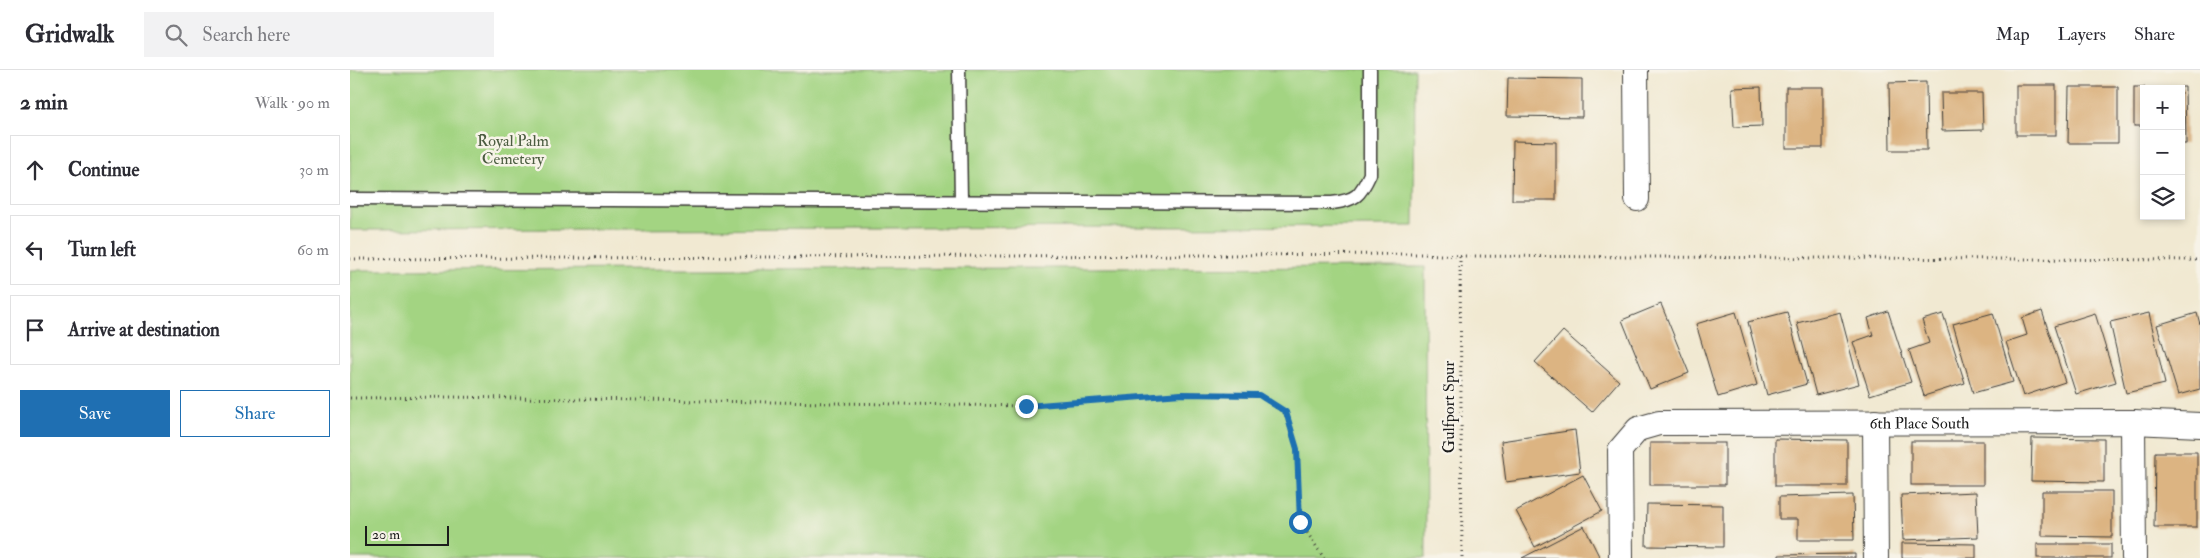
<!DOCTYPE html>
<meta charset="utf-8">
<style>
:root{--surface:#fff;--page:#f2f2f3;--text:#2b2b33;--muted:#7c7c81;--line:#e1e1e2;--accent:#1f6fb2}
body{margin:0;font-family:"IM FELL Double Pica",serif;background:var(--page);color:var(--text)}
.controls{position:absolute;right:15px;top:15px;display:grid;overflow:hidden;border-radius:0px;box-shadow:0 2px 8px #0003}
.controls button{width:45px;height:45px;display:grid;place-items:center;padding:0;border:0;border-bottom:1px solid var(--line);background:var(--surface);color:var(--text);font:25px sans-serif}
.scale{position:absolute;left:15px;bottom:12px;width:84px;box-sizing:border-box;padding-left:5px;border:2px solid #1c1c1c;border-top:0;font-size:14px;line-height:18px;white-space:nowrap;color:#1c1c1c;-webkit-text-stroke:4px #f7f3e8;paint-order:stroke}
.stop{position:absolute;width:15px;height:15px;margin:-11px;border:4px solid #1f6fb2;border-radius:50%;background:#fff}
.stop.end{background:#1f6fb2;border-color:#fff;box-shadow:0 1px 5px #0008}
.list{margin:0;padding:0;list-style:none}
h2{display:flex;justify-content:space-between;align-items:center;height:65px;margin:0;padding:0 20px;font-size:21px}
h2 small{font-size:16px;font-weight:400;color:var(--muted)}
.list li{display:grid;grid-template-columns:32px 1fr auto;gap:15px;align-items:center;box-sizing:border-box;height:70px;margin:0 10px 10px;padding:0 10px;border:1px solid var(--line);border-radius:0px}
.list b{display:block;font-size:19px;white-space:nowrap}
.list em{font-size:16px;font-style:normal;color:var(--muted)}
.actions{display:flex;gap:10px;padding:15px 20px}
.actions a{flex:1;padding:11px 0;border:1px solid var(--accent);border-radius:0px;text-align:center;font-size:18px;color:var(--accent)}
.actions .main{background:var(--accent);color:#fff}
.icon{flex:none;width:28px;height:28px;fill:none;stroke:currentColor;stroke-width:2;stroke-linecap:round;stroke-linejoin:round}
.map{position:relative;flex:none;width:1850px;height:488px;overflow:hidden}
header{display:flex;align-items:center;gap:30px;box-sizing:border-box;height:70px;padding:0 25px;background:var(--surface);border-bottom:1px solid var(--line)}
header strong{font-size:24px}
nav{display:flex;gap:28px;margin-inline-start:auto;font-size:18px}
.search{width:350px;height:45px;background:var(--page);display:flex;align-items:center;gap:12px;box-sizing:border-box;padding:0 18px;border-radius:0px;color:var(--muted);font-size:19px}
main{display:flex}
aside{flex:1;background:var(--surface)}
.map>svg:first-child{display:block}
.green{fill:#a3d482;stroke:#60784f}
.building{fill:#dcb482}
.lines{fill:none;stroke-linecap:round;stroke-linejoin:round}
.lane-casing{stroke:#3c3b37;stroke-width:15}
.street-casing{stroke:#3c3b37;stroke-width:26}
.path{stroke:#3c3b37;stroke-width:3;stroke-dasharray:1 4;stroke-linecap:butt}
.lane{stroke:#fff;stroke-width:12}
.street{stroke:#fff;stroke-width:24}
.route{stroke:#1f6fb2;stroke-width:6}
.labels{text-anchor:middle;stroke-width:5;stroke-linejoin:round;paint-order:stroke}
.park-label{font-size:16px;fill:#4b5c40;stroke:#f7f3e8}
.street-label{font-size:16px;fill:#1c1c1c;stroke:#f7f3e8}
</style>
<header>
<strong>Gridwalk</strong>
<div class="search"><svg class="icon" aria-label="search" viewBox="0 0 24 24"><circle cx="10" cy="10" r="6"/><path d="M15 15l6 6"/></svg>Search here</div>
<nav><a>Map</a><a>Layers</a><a>Share</a></nav>
</header>
<main>
<aside>
<h2>2 min<small>Walk · 90 m</small></h2>
<ul class="list">
<li><svg class="icon" aria-label="ahead" viewBox="0 0 24 24"><path d="M12 20V5M6 11l6-6 6 6"/></svg><div><b>Continue</b></div><em>30 m</em></li>
<li><svg class="icon" aria-label="left" viewBox="0 0 24 24"><path d="M17 20v-9H6M10 6l-5 5 5 5"/></svg><div><b>Turn left</b></div><em>60 m</em></li>
<li><svg class="icon" aria-label="arrive" viewBox="0 0 24 24"><path d="M6 21V4h12l-3 4 3 4H6"/></svg><div><b>Arrive at destination</b></div></li>
</ul>
<div class="actions"><a class="main">Save</a><a>Share</a></div>
</aside>
<div class="map">
<svg width="1850" height="488" viewBox="0 0 1850 488">
<rect width="100%" height="100%" fill="#f7f3e8"/>
<filter id="ink" filterUnits="userSpaceOnUse"><feTurbulence type="fractalNoise" baseFrequency=".02" numOctaves="2"/><feDisplacementMap in="SourceGraphic" scale="10" xChannelSelector="R" yChannelSelector="G"/><feConvolveMatrix kernelMatrix="1 2 1 2 8 2 1 2 1" color-interpolation-filters="sRGB"/></filter>
<filter id="wash" filterUnits="userSpaceOnUse"><feTurbulence type="fractalNoise" baseFrequency=".0096" numOctaves="4" result="noise"/><feDisplacementMap in="SourceGraphic" scale="20" xChannelSelector="R" yChannelSelector="G"/><feGaussianBlur stdDeviation="1.12" result="paint"/><feColorMatrix in="noise" values="0 0 0 0 0 0 0 0 0 0 0 0 0 0 0 0 0 1.4 0 .05"/><feComposite in="paint" operator="in"/></filter>
<g filter="url(#wash)">
<rect width="100%" height="100%" fill="#f1e9d2"/>
<g class="green">
<polygon points="0,0 1065,0 1064,156 0,160"/>
<polygon points="1075,197 1076,488 0,488 0,200"/>
</g>
<g id="blocks">
<g class="building">
<polygon points="1158,8 1232,9 1232,47 1157,46"/>
<polygon points="1576,12 1577,80 1540,80 1539,13"/>
<rect x="1666" y="15" width="40" height="50"/>
<polygon points="1411,17 1412,56 1384,57 1382,18"/>
<rect x="1436" y="17" width="37" height="61"/>
<polygon points="1719,17 1768,17 1768,73 1718,73"/>
<rect x="1784" y="17" width="10" height="39"/>
<polygon points="1831,17 1835,17 1836,74 1831,74"/>
<polygon points="1591,23 1632,23 1633,60 1592,61"/>
<polygon points="1163,71 1206,72 1206,130 1162,130"/>
<polygon points="1311,234 1339,303 1300,319 1272,250"/>
<polygon points="1538,241 1561,312 1520,325 1503,272 1523,265 1518,248"/>
<polygon points="1692,241 1715,312 1673,326 1656,272 1677,265 1672,248"/>
<polygon points="1386,242 1407,315 1368,327 1346,254"/>
<polygon points="1437,242 1457,314 1417,325 1398,252"/>
<polygon points="1490,242 1509,314 1466,325 1447,253"/>
<polygon points="1643,243 1663,312 1623,323 1603,254"/>
<polygon points="1745,243 1766,312 1726,324 1704,256"/>
<polygon points="1799,243 1815,314 1776,323 1760,252"/>
<polygon points="1847,243 1850,254 1850,319 1828,325 1807,255"/>
<polygon points="1593,244 1615,313 1574,326 1559,280 1579,273 1572,250"/>
<polygon points="1213,261 1269,311 1242,342 1185,292"/>
<polygon points="1225,360 1230,402 1156,412 1151,371"/>
<polygon points="1682,368 1754,369 1754,412 1681,411"/>
<polygon points="1425,369 1497,370 1497,416 1425,416"/>
<rect x="1561" y="371" width="72" height="44"/>
<rect x="1300" y="373" width="75" height="42"/>
<polygon points="1805,382 1847,382 1847,457 1804,457"/>
<polygon points="1233,405 1252,441 1185,477 1166,441"/>
<polygon points="1692,421 1762,421 1762,467 1692,466"/>
<polygon points="1626,422 1628,467 1553,470 1551,425"/>
<polygon points="1503,425 1504,470 1448,470 1448,449 1429,449 1429,427"/>
<polygon points="1297,434 1373,435 1373,477 1296,476"/>
<polygon points="1234,456 1250,488 1172,488"/>
<polygon points="1552,473 1626,474 1626,488 1552,488"/>
<rect x="1687" y="474" width="74" height="14"/>
<polygon points="1505,484 1505,488 1429,488 1429,485"/>
</g>
</g>
</g>
<g filter="url(#ink)">
<use href="#blocks" fill-opacity="0" stroke="#3c3b37" stroke-width="1"/>
<g class="lines">
<defs>
<g id="lane">
<polyline points="609,0 611,131"/>
<path d="M0 129 982 133C1006 130 1010 126 1020 104V0"/>
</g>
<g id="street">
<polyline points="1286,0 1287,129"/>
<polyline points="1525,352 1526,488"/>
<polyline points="1783,352 1784,488"/>
<path id="s1" d="M1271 488 1270 380 1288 359 1309 353 1783 352 1850 355"/>
</g>
</defs>
<use href="#lane" class="lane-casing"/>
<use href="#street" class="street-casing"/>
<g class="path">
<polyline points="1110,186 1112,488"/>
<polyline points="0,189 1073,184 1110,186 1850,190"/>
<polyline points="0,328 99,327 676,336 831,324 909,325 935,343 947,379 950,452 974,488"/>
</g>
<use href="#lane" class="lane"/>
<use href="#street" class="street"/>
</g>
</g>
<g class="lines" filter="url(#ink)">
<polyline class="route" points="676,336 831,324 909,325 936,342 947,379 950,452"/>
</g>
<g class="labels">
<g class="park-label">
<text x="163" y="76">Royal Palm<tspan x="163" dy="18">Cemetery</tspan></text>
</g>
<g class="street-label">
<text transform="translate(1098 337) rotate(-90)" y="6">Gulfport Spur</text>
<text dy="6" stroke="none"><textPath href="#s1" startOffset="418">6th Place South</textPath></text>
</g>
</g>
</svg>
<div class="controls">
<button>+</button>
<button>−</button>
<button><svg class="icon" aria-label="layers" viewBox="0 0 24 24"><path d="M12 4l9 5-9 5-9-5zM3 14l9 5 9-5"/></svg></button>
</div>
<div class="scale">20 m</div>
<div class="stop" style="left:950px;top:452px"></div>
<div class="stop end" style="left:676px;top:336px"></div>
</div>
</main>
